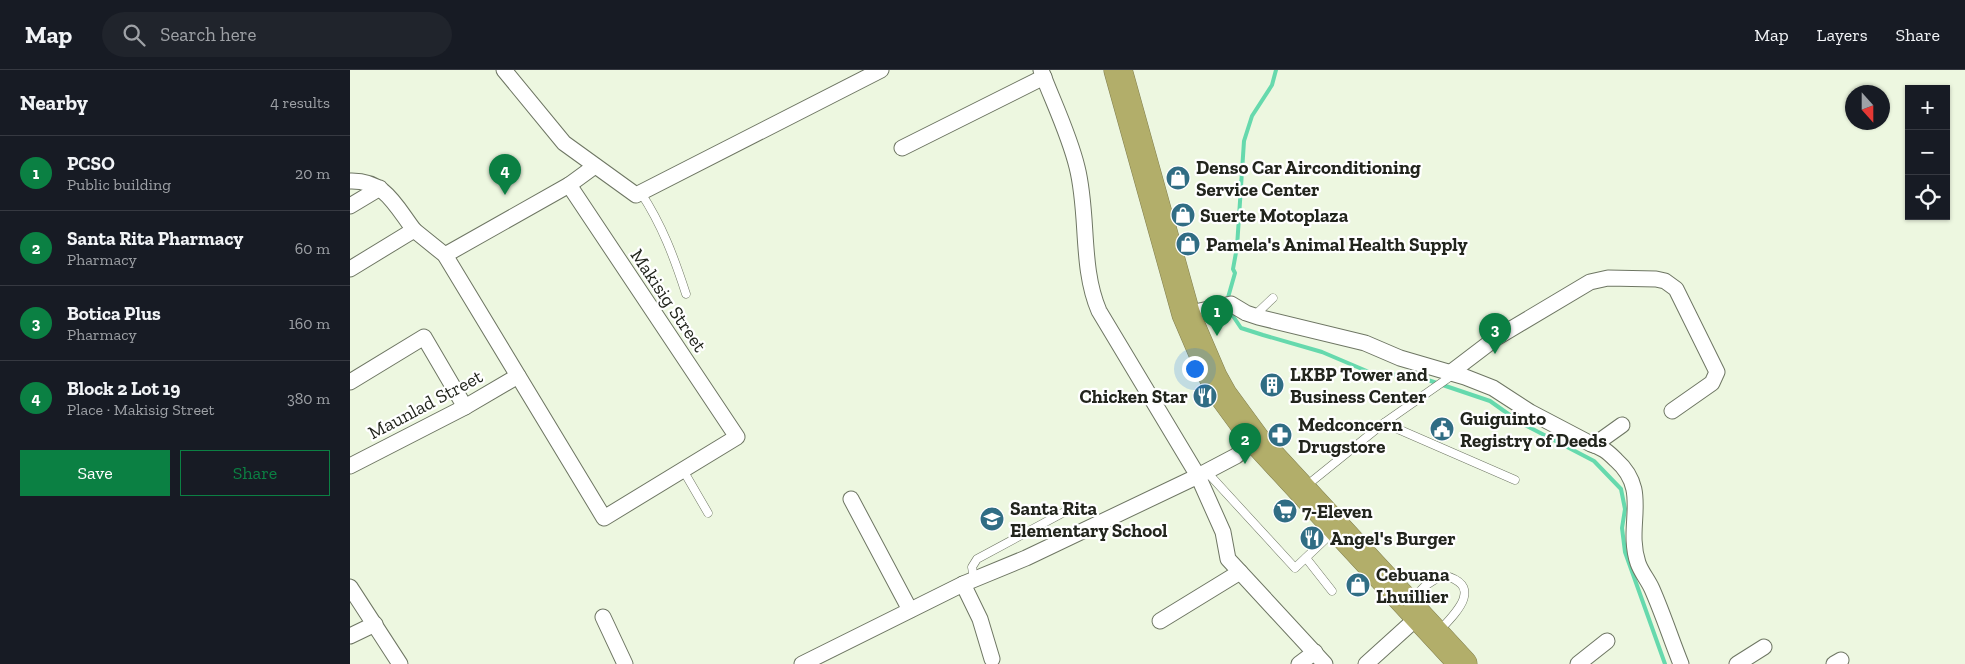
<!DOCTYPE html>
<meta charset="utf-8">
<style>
:root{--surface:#171b24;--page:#20242c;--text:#f1f3f6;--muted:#9ea1a6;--line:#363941;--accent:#0b8043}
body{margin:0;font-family:"Zilla Slab",serif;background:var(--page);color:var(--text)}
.controls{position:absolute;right:15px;top:15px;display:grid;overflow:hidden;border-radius:0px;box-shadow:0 1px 4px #0004}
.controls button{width:45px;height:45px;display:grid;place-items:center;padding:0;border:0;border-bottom:1px solid var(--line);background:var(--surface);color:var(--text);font:25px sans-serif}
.compass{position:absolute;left:1495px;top:15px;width:45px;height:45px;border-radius:50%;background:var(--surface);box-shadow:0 1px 4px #0004;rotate:159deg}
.you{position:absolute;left:844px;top:298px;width:18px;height:18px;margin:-12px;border:4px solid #fff;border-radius:50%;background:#1a73e8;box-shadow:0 0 0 8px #1a73e833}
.badge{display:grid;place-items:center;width:32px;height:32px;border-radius:50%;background:var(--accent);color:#fff;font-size:16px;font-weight:700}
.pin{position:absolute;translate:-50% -41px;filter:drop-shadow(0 1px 2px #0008)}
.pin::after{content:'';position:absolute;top:26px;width:18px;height:15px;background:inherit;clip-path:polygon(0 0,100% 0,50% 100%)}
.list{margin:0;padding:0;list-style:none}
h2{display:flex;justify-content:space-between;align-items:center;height:65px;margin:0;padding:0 20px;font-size:21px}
h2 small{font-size:16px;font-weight:400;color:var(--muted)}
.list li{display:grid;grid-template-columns:32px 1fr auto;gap:15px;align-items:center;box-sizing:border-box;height:75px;padding:0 20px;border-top:1px solid var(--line)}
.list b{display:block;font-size:19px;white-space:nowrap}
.list p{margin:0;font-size:16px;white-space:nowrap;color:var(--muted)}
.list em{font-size:16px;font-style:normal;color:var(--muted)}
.actions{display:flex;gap:10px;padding:15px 20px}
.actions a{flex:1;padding:11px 0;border:1px solid var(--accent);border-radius:0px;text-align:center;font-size:18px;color:var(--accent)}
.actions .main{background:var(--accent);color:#fff}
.icon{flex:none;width:28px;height:28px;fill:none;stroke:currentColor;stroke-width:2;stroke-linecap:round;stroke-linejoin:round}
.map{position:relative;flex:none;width:1615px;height:594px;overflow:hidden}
header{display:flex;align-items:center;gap:30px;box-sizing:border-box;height:70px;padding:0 25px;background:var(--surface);border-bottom:1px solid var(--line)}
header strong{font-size:24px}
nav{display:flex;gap:28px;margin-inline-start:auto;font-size:18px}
.search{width:350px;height:45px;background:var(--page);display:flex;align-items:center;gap:12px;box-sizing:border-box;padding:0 18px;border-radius:28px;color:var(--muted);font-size:19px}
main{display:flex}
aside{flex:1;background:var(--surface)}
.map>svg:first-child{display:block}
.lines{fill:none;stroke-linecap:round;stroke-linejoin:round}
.stream{stroke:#66d9ad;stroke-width:4}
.lane-casing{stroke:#6e7663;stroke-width:9}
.street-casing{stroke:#6e7663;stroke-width:17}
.highway-casing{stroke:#807e4f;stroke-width:29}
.lane{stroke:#fff;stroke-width:8}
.street{stroke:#fff;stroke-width:15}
.highway{stroke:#b2ae6a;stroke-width:28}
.labels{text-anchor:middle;stroke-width:4.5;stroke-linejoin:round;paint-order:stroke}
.poi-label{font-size:19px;font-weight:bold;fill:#22251d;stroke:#fff;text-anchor:start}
.street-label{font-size:19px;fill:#22251d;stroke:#fff}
</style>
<header>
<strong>Map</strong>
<div class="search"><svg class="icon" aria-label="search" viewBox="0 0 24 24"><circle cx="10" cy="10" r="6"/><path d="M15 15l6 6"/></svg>Search here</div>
<nav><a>Map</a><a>Layers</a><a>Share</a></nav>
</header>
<main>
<aside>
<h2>Nearby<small>4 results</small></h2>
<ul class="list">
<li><span class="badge">1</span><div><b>PCSO</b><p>Public building</p></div><em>20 m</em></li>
<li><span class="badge">2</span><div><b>Santa Rita Pharmacy</b><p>Pharmacy</p></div><em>60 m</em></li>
<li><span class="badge">3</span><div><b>Botica Plus</b><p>Pharmacy</p></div><em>160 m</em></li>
<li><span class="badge">4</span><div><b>Block 2 Lot 19</b><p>Place · Makisig Street</p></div><em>380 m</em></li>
</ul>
<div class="actions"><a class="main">Save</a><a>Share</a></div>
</aside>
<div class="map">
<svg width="1615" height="594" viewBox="0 0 1615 594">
<rect width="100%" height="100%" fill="#edf7e0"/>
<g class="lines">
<g class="stream">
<polyline points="877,231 885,203 883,199 887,177 894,71 902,46 922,15 926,0"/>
<polyline points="877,237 891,258 913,265 972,282 1019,302 1069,307 1140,331 1171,353 1244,391 1271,419 1275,439 1272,458 1275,482 1315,594"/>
</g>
<defs>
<g id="lane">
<path d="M291 123C312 155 324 187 336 224"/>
<polyline points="904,246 923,228"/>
<polyline points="1034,353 1165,410"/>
<polyline points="333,400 358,443"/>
<polyline points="856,401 945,498 984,461"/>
<polyline points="956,416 1034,353 1104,304"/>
<polyline points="956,488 982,521"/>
<polyline points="624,509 622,497 627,489 718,440"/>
<path d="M1060 531 1075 516 1092 505C1136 515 1105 544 1088 562"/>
</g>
<g id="street">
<polyline points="154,0 214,73 286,125 531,0"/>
<path d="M691 0C703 32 719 64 727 97 739 144 730 197 749 241L848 406 873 462 878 489 975 594"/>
<polyline points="552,78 694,7"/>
<path d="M0 111C35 110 45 135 64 160"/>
<polyline points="0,136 30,118"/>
<polyline points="95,185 219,115 245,96"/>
<polyline points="0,199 64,160 95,185 254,448 387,367 219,115"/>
<path d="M836 244 881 234 896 243 908 247 1015 273 1050 288 1115 307 1143 318 1180 342 1241 374C1252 377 1258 382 1266 390 1301 421 1275 454 1288 493 1291 502 1298 510 1302 519 1313 544 1321 569 1331 594"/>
<polyline points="1100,303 1146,268 1240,212 1258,208 1306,209 1315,211 1326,219 1367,302 1362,313 1322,341"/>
<polyline points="0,312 74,267 115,337"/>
<polyline points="1244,375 1272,355"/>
<polyline points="0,396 115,337 168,306"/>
<polyline points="501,429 560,540"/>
<polyline points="613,514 630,549 642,589"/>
<polyline points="0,517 50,594"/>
<polyline points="253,547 275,594"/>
<polyline points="810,551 890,502"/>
<polyline points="0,566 25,554"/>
<polyline points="452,594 613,514 676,488 848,406 886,386 906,370"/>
<polyline points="949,594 965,582"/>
<polyline points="1016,594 1068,547"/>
<polyline points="1228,594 1257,571"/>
<polyline points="1387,594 1414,577"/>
<polyline points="1484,594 1491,590"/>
</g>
<polyline id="highway" points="768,0 836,244 863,307 873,325 906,370 1113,594"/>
</defs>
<use href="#lane" class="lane-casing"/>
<use href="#street" class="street-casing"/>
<use href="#highway" class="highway-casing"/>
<use href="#lane" class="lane"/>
<use href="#street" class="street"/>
<use href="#highway" class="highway"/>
</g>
<defs>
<symbol id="shop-disc" viewBox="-11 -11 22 22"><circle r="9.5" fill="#306d84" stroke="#fff"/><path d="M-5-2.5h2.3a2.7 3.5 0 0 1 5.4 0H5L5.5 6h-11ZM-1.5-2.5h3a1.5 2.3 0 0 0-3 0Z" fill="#fff"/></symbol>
<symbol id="building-disc" viewBox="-11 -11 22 22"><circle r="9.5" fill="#306d84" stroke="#fff"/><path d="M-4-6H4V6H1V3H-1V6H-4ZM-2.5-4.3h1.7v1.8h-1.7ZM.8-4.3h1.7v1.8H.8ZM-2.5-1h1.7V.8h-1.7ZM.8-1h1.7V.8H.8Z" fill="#fff"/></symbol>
<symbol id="restaurant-disc" viewBox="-11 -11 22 22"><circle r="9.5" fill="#306d84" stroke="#fff"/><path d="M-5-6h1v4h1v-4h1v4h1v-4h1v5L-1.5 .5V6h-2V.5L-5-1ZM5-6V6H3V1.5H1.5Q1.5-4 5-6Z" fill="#fff"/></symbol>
<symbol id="civic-disc" viewBox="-11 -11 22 22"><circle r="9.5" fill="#306d84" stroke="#fff"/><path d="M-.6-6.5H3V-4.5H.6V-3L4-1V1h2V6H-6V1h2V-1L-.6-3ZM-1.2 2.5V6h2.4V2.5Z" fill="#fff"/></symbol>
<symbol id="pharmacy-disc" viewBox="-11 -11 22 22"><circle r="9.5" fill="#306d84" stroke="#fff"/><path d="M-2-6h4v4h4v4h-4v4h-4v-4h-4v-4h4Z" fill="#fff"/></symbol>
<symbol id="supermarket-disc" viewBox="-11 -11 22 22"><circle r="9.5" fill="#306d84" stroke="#fff"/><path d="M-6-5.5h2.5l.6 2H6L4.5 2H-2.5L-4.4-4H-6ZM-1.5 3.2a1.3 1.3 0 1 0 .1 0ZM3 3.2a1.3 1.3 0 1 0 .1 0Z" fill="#fff"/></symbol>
<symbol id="school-disc" viewBox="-11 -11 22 22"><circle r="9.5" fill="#306d84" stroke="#fff"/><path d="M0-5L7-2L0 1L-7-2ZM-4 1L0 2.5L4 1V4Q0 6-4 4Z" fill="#fff"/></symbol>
</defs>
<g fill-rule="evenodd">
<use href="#shop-disc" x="814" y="94" width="28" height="28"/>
<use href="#shop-disc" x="819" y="131" width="28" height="28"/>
<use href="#shop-disc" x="824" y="160" width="28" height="28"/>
<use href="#building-disc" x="908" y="301" width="28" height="28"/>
<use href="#restaurant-disc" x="841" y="312" width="28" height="28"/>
<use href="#civic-disc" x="1078" y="345" width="28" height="28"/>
<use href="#pharmacy-disc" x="916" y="351" width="28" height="28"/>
<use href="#supermarket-disc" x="921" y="427" width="28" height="28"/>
<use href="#school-disc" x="628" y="435" width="28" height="28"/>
<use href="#restaurant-disc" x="948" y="454" width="28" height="28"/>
<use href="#shop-disc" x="994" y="501" width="28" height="28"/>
</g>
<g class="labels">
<g class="poi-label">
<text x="846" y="104">Denso Car Airconditioning<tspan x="846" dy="22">Service Center</tspan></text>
<text x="850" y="152">Suerte Motoplaza</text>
<text x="856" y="181">Pamela's Animal Health Supply</text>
<text x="940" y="311">LKBP Tower and<tspan x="940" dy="22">Business Center</tspan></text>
<text x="838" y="333" text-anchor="end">Chicken Star</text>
<text x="1110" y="355">Guiguinto<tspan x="1110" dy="22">Registry of Deeds</tspan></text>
<text x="948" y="361">Medconcern<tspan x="948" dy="22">Drugstore</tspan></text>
<text x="660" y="445">Santa Rita<tspan x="660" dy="22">Elementary School</tspan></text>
<text x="952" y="448">7-Eleven</text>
<text x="980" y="475">Angel's Burger</text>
<text x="1026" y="511">Cebuana<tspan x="1026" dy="22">Lhuillier</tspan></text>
</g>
<g class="street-label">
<text transform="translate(319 230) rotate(56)" y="7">Makisig Street</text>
<text transform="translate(75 334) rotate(-28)" y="7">Maunlad Street</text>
</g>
</g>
</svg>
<div class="controls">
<button>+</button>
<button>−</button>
<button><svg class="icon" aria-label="locate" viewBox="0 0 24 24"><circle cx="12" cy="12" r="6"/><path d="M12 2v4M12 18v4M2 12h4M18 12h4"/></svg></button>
</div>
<svg class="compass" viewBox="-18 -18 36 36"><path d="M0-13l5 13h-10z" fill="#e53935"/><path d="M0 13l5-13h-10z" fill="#9ea1a6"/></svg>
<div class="you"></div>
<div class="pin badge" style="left:867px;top:266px">1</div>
<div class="pin badge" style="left:895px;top:394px">2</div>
<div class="pin badge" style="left:1145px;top:284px">3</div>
<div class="pin badge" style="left:155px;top:125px">4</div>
</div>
</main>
